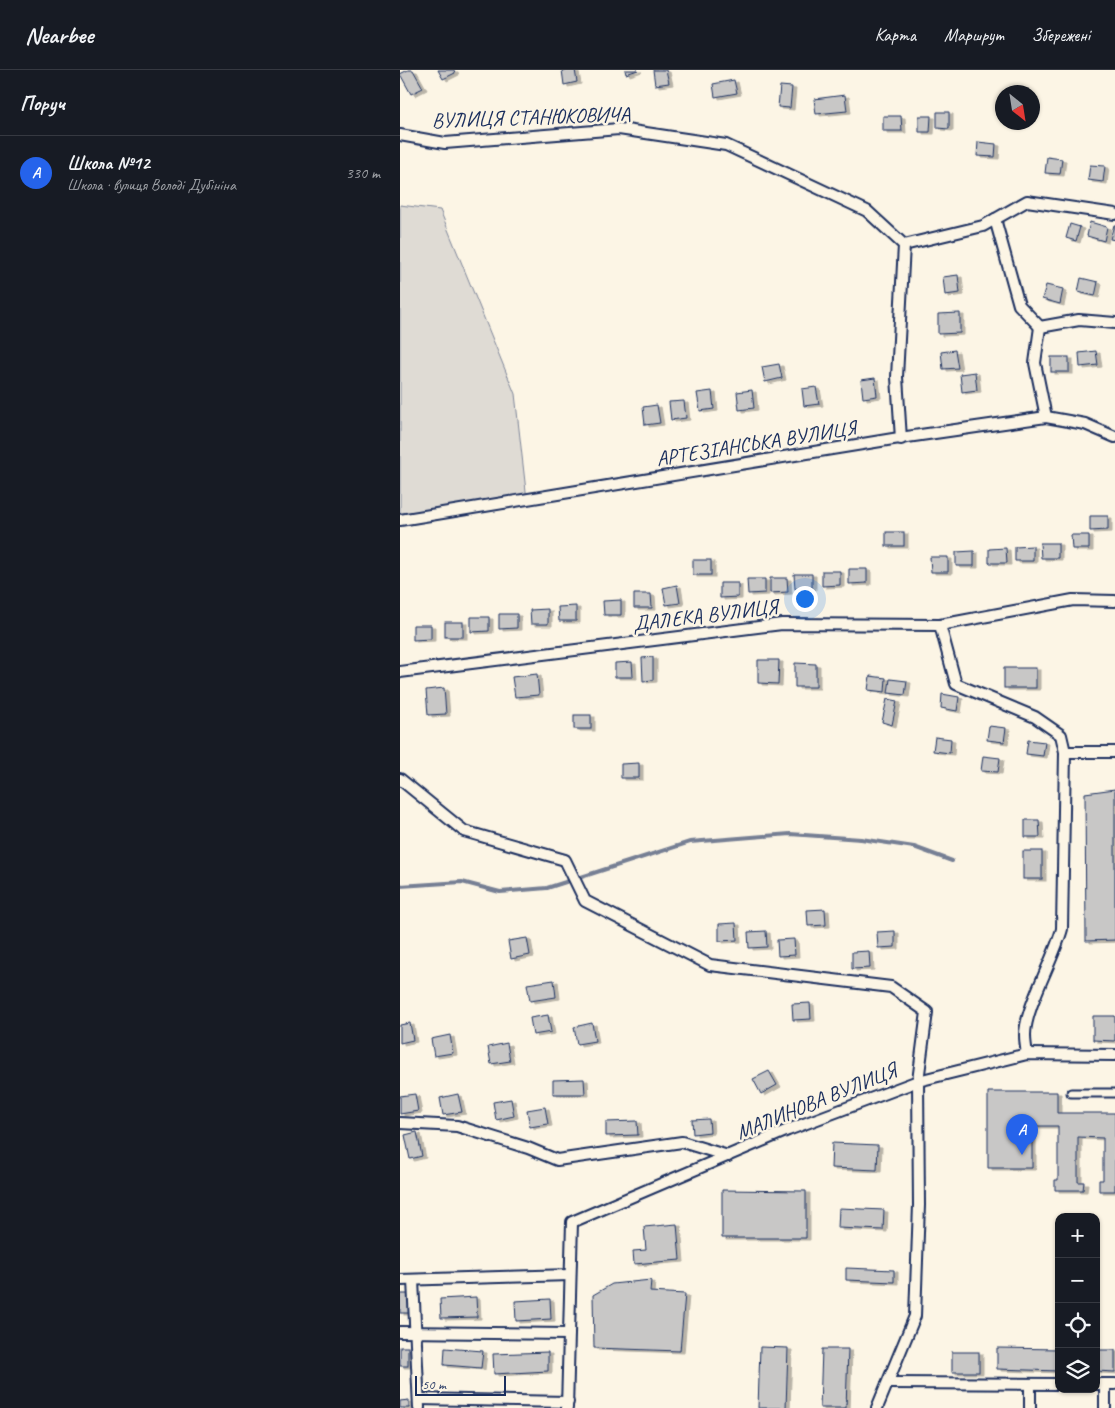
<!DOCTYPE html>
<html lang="uk">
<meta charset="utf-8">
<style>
:root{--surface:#171b24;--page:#20242c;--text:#f1f3f6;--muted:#9ea1a6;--line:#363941;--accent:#2563eb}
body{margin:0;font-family:Caveat,sans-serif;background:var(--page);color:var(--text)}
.controls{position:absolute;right:15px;bottom:15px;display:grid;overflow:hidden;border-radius:10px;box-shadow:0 1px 4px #0004}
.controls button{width:45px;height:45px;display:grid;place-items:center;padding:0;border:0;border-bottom:1px solid var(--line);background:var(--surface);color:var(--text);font:25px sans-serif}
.compass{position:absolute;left:595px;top:15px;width:45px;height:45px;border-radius:50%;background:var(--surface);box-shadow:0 1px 4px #0004;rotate:150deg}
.scale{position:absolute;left:15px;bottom:12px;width:91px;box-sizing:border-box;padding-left:5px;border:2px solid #1b2f5e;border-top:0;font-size:14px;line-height:18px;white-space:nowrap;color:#1b2f5e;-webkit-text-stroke:4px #fcf5e5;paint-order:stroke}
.you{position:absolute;left:404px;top:528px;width:18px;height:18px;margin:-12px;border:4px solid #fff;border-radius:50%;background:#1a73e8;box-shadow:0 0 0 8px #1a73e833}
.badge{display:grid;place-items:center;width:32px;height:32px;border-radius:50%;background:var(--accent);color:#fff;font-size:16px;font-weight:700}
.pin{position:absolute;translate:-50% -41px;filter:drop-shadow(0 1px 2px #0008)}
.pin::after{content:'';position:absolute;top:26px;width:18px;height:15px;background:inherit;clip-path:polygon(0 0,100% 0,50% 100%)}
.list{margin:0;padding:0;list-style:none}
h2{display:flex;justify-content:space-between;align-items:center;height:65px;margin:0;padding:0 20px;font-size:21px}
h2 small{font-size:16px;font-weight:400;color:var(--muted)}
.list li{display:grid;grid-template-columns:32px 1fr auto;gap:15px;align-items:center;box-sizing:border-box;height:75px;padding:0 20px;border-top:1px solid var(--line)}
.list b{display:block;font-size:19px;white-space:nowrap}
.list p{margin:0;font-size:16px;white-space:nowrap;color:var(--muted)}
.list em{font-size:16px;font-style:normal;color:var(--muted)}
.icon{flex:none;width:28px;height:28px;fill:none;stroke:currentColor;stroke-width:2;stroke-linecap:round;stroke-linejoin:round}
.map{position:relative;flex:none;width:715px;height:1338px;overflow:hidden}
header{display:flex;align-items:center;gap:30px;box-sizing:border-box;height:70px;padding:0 25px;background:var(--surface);border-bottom:1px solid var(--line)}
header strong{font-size:24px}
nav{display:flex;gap:28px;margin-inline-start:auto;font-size:18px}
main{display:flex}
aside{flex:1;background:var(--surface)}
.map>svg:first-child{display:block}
.green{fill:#dfdbd4;stroke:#7d8599}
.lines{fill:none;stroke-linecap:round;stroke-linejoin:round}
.stream{stroke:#767f94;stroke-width:4}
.building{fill:#c8c7c6;stroke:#1b2f5e;filter:url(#shadow)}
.pedestrian-casing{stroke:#1b2f5e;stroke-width:11}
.minor-casing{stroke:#1b2f5e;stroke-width:14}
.pedestrian{stroke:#fcf5e5;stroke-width:7}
.minor{stroke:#fcf5e5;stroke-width:10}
.labels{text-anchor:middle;stroke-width:5;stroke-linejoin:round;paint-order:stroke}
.street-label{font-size:21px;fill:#1b2f5e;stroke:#fcf5e5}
</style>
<header>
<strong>Nearbee</strong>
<nav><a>Карта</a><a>Маршрут</a><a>Збережені</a></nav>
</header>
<main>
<aside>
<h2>Поруч<small></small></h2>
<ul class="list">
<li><span class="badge">A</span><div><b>Школа №12</b><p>Школа · вулиця Володі Дубініна</p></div><em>330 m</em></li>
</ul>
</aside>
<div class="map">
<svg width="715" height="1338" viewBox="0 0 715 1338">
<defs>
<filter id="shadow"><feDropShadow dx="4" dy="2" stdDeviation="0" flood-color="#0004"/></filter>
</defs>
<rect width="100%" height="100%" fill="#fcf5e5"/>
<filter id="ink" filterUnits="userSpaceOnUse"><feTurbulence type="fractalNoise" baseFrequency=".02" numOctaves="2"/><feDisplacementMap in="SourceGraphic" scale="10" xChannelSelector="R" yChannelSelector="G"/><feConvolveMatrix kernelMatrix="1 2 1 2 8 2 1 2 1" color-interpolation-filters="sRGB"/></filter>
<g filter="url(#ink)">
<polygon class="green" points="0,135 40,140 115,324 127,430 0,450"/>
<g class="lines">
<polyline class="stream" points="0,816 62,812 100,822 147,818 290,772 390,764 461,769 514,777 552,791"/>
</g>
<g class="building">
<polygon points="8,0 13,0 23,18 11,24 0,4"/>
<polygon points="38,0 54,0 55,3 43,9"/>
<polygon points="162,0 175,0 177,12 164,15"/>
<polygon points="225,0 238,0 226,4"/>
<polygon points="253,0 266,0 269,13 255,15"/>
<polygon points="334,10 337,23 315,27 313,14"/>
<polygon points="380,16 392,17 390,38 378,37"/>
<polygon points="445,25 447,41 416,44 414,29"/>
<polygon points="537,42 549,42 549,59 537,58"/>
<polygon points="483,46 501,46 502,61 483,61"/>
<polygon points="519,46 531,46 530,62 519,62"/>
<polygon points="578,72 596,74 595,87 577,86"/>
<polygon points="647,87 662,89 660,104 645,103"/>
<polygon points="690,95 705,96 703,112 688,110"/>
<polygon points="690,152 707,157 704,171 687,166"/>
<polygon points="670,154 680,157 676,171 666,168"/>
<polygon points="714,155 715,155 715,170 710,169"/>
<polygon points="558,205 560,223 545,225 543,207"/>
<polygon points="681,208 698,212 695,226 678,222"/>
<polygon points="646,215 663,219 660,234 642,229"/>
<polygon points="560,243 560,263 538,264 538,244"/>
<polygon points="555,280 558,298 543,299 541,282"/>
<polygon points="696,281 698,295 680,297 679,283"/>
<rect x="651" y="287" width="18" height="15"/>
<polygon points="379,294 382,308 365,312 362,297"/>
<polygon points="575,302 577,320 562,322 560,304"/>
<polygon points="475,308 477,326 463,328 461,310"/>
<polygon points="416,317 419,334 404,336 402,319"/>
<polygon points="352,320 354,338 339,340 337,322"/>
<polygon points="312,321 314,339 300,341 297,323"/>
<polygon points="284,331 286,348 271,350 269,332"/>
<polygon points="257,335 260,353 245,355 243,337"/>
<polygon points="690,446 708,446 708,460 690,461"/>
<rect x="486" y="462" width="18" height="14"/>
<polygon points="671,465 689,465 689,479 672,479"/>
<polygon points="640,473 658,473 658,488 641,488"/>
<polygon points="633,476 633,491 615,491 615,477"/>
<polygon points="606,478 607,493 589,493 589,479"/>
<polygon points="574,481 574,496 556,496 556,482"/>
<polygon points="530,487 548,487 548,502 531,502"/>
<rect x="293" y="490" width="18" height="15"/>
<polygon points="449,499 467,499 467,513 449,514"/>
<polygon points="422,501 440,501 440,515 422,516"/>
<polygon points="394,504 412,504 412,518 395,519"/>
<polygon points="370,508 387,508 388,522 370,523"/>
<polygon points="347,509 365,509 365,523 348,524"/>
<polygon points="320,513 338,513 338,527 320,528"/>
<polygon points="277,515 280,533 266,535 263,518"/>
<polygon points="234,524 251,524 252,538 234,538"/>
<polygon points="221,530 221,545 204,545 203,531"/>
<polygon points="176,536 176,551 159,551 158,537"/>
<polygon points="148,539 148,554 131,554 130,540"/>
<polygon points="99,544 117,544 117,558 99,559"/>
<polygon points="71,547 89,547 89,561 71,562"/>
<rect x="45" y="552" width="18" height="15"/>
<polygon points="13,555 31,555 31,569 13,570"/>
<polygon points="253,587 253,610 243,611 242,588"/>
<polygon points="358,590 379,590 378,614 358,613"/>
<polygon points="232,592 233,607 215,607 215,593"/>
<polygon points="395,593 416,594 416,617 395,617"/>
<rect x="604" y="598" width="32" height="20"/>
<polygon points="137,604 139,625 115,627 112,607"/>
<polygon points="470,606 486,608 485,622 468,620"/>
<polygon points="490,609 507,611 505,625 488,623"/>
<polygon points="44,618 46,644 28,645 26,620"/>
<polygon points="542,624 559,627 557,641 541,638"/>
<polygon points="487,629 497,631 492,655 482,652"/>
<rect x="174" y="645" width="17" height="14"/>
<polygon points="589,656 606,658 604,672 587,670"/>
<polygon points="535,667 551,669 550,683 533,681"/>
<polygon points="628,670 645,672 643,686 626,684"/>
<polygon points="583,686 600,688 598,702 581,701"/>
<polygon points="239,693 239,708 221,708 221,694"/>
<polygon points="715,719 715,870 686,871 685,723"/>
<polygon points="625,750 639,750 640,767 625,767"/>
<rect x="623" y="781" width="19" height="28"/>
<polygon points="425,839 426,855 408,856 407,840"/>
<polygon points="336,853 337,870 319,871 319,854"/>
<polygon points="366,861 367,877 349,878 348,862"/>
<polygon points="495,861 495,877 478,878 477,862"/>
<polygon points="127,868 130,885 111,889 108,871"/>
<polygon points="394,869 395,885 378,886 377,870"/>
<polygon points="469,881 470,898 452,899 452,882"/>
<polygon points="154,910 156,927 130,931 127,914"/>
<polygon points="410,933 411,949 393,950 392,934"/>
<polygon points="148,945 151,962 133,965 130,948"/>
<polygon points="693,946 715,946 715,971 693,970"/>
<polygon points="10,953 13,970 0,973 0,955"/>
<polygon points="192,953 195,971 177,974 174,957"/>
<polygon points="50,965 53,983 34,986 31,969"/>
<polygon points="107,973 110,991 91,994 88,977"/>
<polygon points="369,1001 377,1015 361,1024 353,1009"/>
<polygon points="184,1009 185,1024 153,1024 153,1010"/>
<polygon points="588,1022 657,1022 657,1043 715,1043 715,1121 699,1121 699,1110 703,1110 703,1068 678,1067 678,1112 684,1112 683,1120 655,1120 655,1110 658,1110 658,1056 632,1056 632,1098 588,1098"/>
<polygon points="15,1024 18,1041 0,1044 0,1026"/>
<polygon points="58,1024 62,1042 43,1045 40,1028"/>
<polygon points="111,1029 114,1046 96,1050 93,1032"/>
<polygon points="145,1037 148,1054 130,1057 127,1040"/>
<polygon points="309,1049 310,1062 293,1064 292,1050"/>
<polygon points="237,1051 238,1065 206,1066 206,1052"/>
<polygon points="17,1062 22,1086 10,1089 5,1065"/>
<polygon points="432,1073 478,1075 477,1100 431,1098"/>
<polygon points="322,1120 406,1121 406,1168 322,1168"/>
<polygon points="439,1138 484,1140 483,1160 438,1158"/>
<polygon points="277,1154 280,1190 234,1194 233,1181 246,1180 244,1157"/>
<polygon points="446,1198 494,1200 494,1212 446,1210"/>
<polygon points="251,1210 250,1222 285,1224 280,1281 194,1278 193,1225 212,1214"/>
<rect x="0" y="1224" width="10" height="19"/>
<polygon points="76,1227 77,1247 41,1248 40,1229"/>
<polygon points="150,1229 151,1249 116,1251 115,1231"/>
<rect x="0" y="1277" width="8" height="19"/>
<polygon points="360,1277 388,1278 386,1338 358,1338"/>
<polygon points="45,1278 83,1281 81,1298 44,1295"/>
<polygon points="597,1278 659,1279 659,1301 597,1299"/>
<polygon points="422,1279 448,1279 446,1338 420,1338"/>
<polygon points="696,1280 715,1280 715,1302 696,1301"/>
<polygon points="148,1282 148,1301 94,1304 93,1284"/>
<rect x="552" y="1282" width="27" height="20"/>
<polygon points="9,1330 9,1338 0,1338 0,1331"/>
</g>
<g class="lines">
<defs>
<polyline id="pedestrian" points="671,1023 715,1023"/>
<g id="minor">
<polyline points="0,65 45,73 219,59 326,75 467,141 504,175 497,307 501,369"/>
<polyline points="595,149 619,235 640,257"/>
<polyline points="504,175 583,156 627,131 715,144"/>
<polyline points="640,257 635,293 646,347"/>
<polyline points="640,257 679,250 715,253"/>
<polyline points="0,450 493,369 646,347 685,354 715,367"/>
<path d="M540 555 556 614 635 647 661 665 665 682 662 859C654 889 625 938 625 965 625 971 626 978 627 984"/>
<polyline points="0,602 382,554 540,555 673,530 715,531"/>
<polyline points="665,682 715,682"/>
<polyline points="0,709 64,761 165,790 185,831 310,895 491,917 527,942 518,1011 519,1135 515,1246 477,1338"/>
<polyline points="0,1053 57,1056 128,1078 157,1090 282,1072 328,1086"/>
<polyline points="0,1210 170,1205"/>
<polyline points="13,1210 19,1338"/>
<polyline points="0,1262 169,1264"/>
<polyline points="489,1313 659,1314"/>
<polyline points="630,1314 630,1338"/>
<polyline points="696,1314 715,1314"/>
<polyline points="705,1314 705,1338"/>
<polyline points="19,1329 168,1332"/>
<polyline points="167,1338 172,1152 388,1060 518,1011 627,984 715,985"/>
</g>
</defs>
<use href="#pedestrian" class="pedestrian-casing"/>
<use href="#minor" class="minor-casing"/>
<use href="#pedestrian" class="pedestrian"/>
<use href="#minor" class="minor"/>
</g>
</g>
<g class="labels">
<g class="street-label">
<text transform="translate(131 47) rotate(-2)" y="7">ВУЛИЦЯ СТАНЮКОВИЧА</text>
<text transform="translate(356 373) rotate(-9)" y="7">АРТЕЗІАНСЬКА ВУЛИЦЯ</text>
<text transform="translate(305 545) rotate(-7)" y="7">ДАЛЕКА ВУЛИЦЯ</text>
<text transform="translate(416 1031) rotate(-22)" y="7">МАЛИНОВА ВУЛИЦЯ</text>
</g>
</g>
</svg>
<div class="controls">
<button>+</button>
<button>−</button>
<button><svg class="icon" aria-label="locate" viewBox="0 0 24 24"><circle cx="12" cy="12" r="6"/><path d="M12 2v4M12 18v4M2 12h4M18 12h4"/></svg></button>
<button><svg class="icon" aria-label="layers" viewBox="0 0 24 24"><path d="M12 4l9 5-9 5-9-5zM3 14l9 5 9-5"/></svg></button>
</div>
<svg class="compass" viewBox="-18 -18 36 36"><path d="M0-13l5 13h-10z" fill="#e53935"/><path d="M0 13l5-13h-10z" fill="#9ea1a6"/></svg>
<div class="scale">50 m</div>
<div class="you"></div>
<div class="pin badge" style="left:622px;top:1085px">A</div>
</div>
</main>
